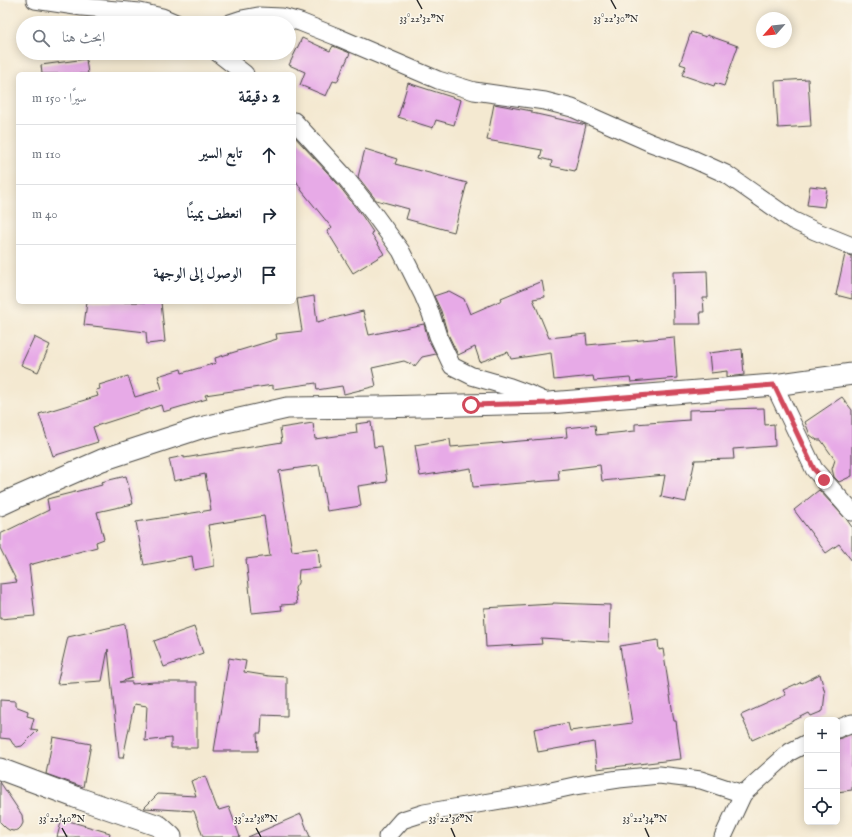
<!DOCTYPE html>
<html lang="ar">
<meta charset="utf-8">
<style>
:root{--surface:#fff;--page:#f2f2f3;--text:#1f2937;--muted:#747a83;--line:#e0e1e3}
body{margin:0;font-family:"IM FELL English",Amiri,serif;background:var(--page);color:var(--text);direction:rtl}
.controls{position:absolute;right:12px;bottom:12px;display:grid;overflow:hidden;border-radius:6px;box-shadow:0 2px 10px #0003}
.controls button{width:36px;height:36px;display:grid;place-items:center;padding:0;border:0;border-bottom:1px solid var(--line);background:var(--surface);color:var(--text);font:20px sans-serif}
.compass{position:absolute;left:756px;top:12px;width:36px;height:36px;border-radius:50%;background:var(--surface);box-shadow:0 2px 10px #0003;rotate:243deg}
.stop{position:absolute;width:12px;height:12px;margin:-9px;border:3px solid #d1495b;border-radius:50%;background:#fff}
.stop.end{background:#d1495b;border-color:#fff;box-shadow:0 1px 4px #0008}
.list{margin:0;padding:0;list-style:none}
h2{display:flex;justify-content:space-between;align-items:center;height:52px;margin:0;padding:0 16px;font-size:17px}
h2 small{font-size:13px;font-weight:400;color:var(--muted)}
.list li{display:grid;grid-template-columns:26px 1fr auto;gap:12px;align-items:center;box-sizing:border-box;height:60px;padding:0 16px;border-top:1px solid var(--line)}
.list b{display:block;font-size:15px;white-space:nowrap}
.list em{font-size:13px;font-style:normal;color:var(--muted)}
.icon{flex:none;width:22px;height:22px;fill:none;stroke:currentColor;stroke-width:2;stroke-linecap:round;stroke-linejoin:round}
.map{position:relative;flex:none;width:852px;height:837px;overflow:hidden;direction:ltr}
.search{position:absolute;background:var(--surface);box-shadow:0 2px 10px #0003;left:16px;top:16px;width:280px;height:44px;display:flex;align-items:center;gap:10px;box-sizing:border-box;padding:0 14px;border-radius:22px;color:var(--muted);font-size:15px}
.panel{position:absolute;background:var(--surface);box-shadow:0 2px 10px #0003;left:16px;top:72px;width:280px;height:232px;border-radius:6px;direction:rtl}
.map>svg:first-child{display:block}
.building{fill:#e7aae7}
.lines{fill:none;stroke-linecap:round;stroke-linejoin:round}
.minor-casing{stroke:#494844;stroke-width:19}
.tertiary-casing{stroke:#494844;stroke-width:23}
.minor{stroke:#fff;stroke-width:17}
.tertiary{stroke:#fff;stroke-width:21}
.route{stroke:#d1495b;stroke-width:5}
.ticks{fill:none;stroke:#2b2b2b;stroke-width:1.5}
.ticks-label{font-size:10px;text-anchor:middle;fill:#2b2b2b;stroke:#fbf7ec;stroke-width:3;stroke-linejoin:round;paint-order:stroke}
</style>
<div class="map">
<svg width="852" height="837" viewBox="0 0 852 837">
<rect width="100%" height="100%" fill="#fbf7ec"/>
<filter id="ink" filterUnits="userSpaceOnUse"><feTurbulence type="fractalNoise" baseFrequency=".025" numOctaves="2"/><feDisplacementMap in="SourceGraphic" scale="8" xChannelSelector="R" yChannelSelector="G"/><feConvolveMatrix kernelMatrix="1 2 1 2 8 2 1 2 1" color-interpolation-filters="sRGB"/></filter>
<filter id="wash" filterUnits="userSpaceOnUse"><feTurbulence type="fractalNoise" baseFrequency=".012" numOctaves="4" result="noise"/><feDisplacementMap in="SourceGraphic" scale="16" xChannelSelector="R" yChannelSelector="G"/><feGaussianBlur stdDeviation="0.9" result="paint"/><feColorMatrix in="noise" values="0 0 0 0 0 0 0 0 0 0 0 0 0 0 0 0 0 1.4 0 .05"/><feComposite in="paint" operator="in"/></filter>
<g filter="url(#wash)">
<rect width="100%" height="100%" fill="#f4e9d1"/>
<g id="blocks">
<g class="building">
<polygon points="691,32 706,37 707,35 738,46 724,86 715,83 714,86 682,75 686,66 680,64"/>
<polygon points="302,38 330,51 333,46 350,53 337,82 333,81 326,96 300,85 305,72 289,65"/>
<polygon points="86,59 88,74 42,74 41,65"/>
<polygon points="808,79 811,126 778,128 775,81"/>
<polygon points="408,83 461,100 454,125 436,120 433,128 398,117"/>
<polygon points="494,104 532,111 532,113 586,125 575,171 551,166 552,161 540,158 542,150 487,140"/>
<polygon points="294,136 337,183 363,217 373,232 371,233 384,254 353,273 327,231 332,228 302,191 294,177"/>
<polygon points="365,149 397,159 395,164 467,183 454,232 406,219 409,209 376,200 358,177"/>
<polygon points="810,186 827,188 824,207 807,205"/>
<polygon points="845,254 852,256 852,299 836,295"/>
<polygon points="707,271 708,298 703,298 704,312 700,312 701,324 674,324 673,272"/>
<polygon points="542,281 545,297 533,299 549,338 586,334 587,345 674,337 677,378 631,382 630,378 594,381 593,376 554,380 551,353 511,359 508,352 480,362 475,347 458,355 447,332 441,311 434,296 449,291 464,299 470,314 502,300 501,298"/>
<polygon points="314,296 317,322 363,311 369,335 424,324 428,339 436,354 422,357 415,366 404,361 372,368 376,386 344,394 342,386 317,390 316,383 273,389 273,385 205,395 207,399 163,412 161,405 93,427 98,442 53,456 39,414 98,396 96,390 100,389 99,385 128,376 135,397 162,389 158,376 181,369 182,373 216,363 215,358 277,339 276,334 302,331 297,299"/>
<polygon points="87,302 161,302 165,342 147,344 146,332 84,325"/>
<polygon points="34,337 50,345 38,372 21,365"/>
<polygon points="742,349 744,375 727,377 727,371 711,373 709,353"/>
<polygon points="842,397 852,410 852,476 839,482 834,477 832,469 835,460 821,440 817,440 810,435 805,422"/>
<polygon points="764,408 765,425 774,424 775,446 733,449 734,459 695,460 686,502 661,497 665,475 602,481 600,465 558,470 559,480 473,487 471,468 420,476 415,445 450,439 451,447 567,437 566,428 595,425 596,435 635,431 635,424 689,420 689,410"/>
<polygon points="371,422 374,447 382,446 387,482 358,486 361,506 327,511 319,465 279,471 292,551 318,548 320,568 299,570 298,583 295,588 297,604 281,605 282,610 252,613 246,559 270,556 264,516 208,525 214,560 214,566 194,570 192,556 144,565 136,522 211,510 205,474 174,481 169,459 184,456 184,458 282,442 280,428 313,423 315,439 357,433 356,424"/>
<polygon points="126,476 133,504 97,512 104,539 96,542 97,547 29,565 35,616 0,619 0,584 17,582 0,548 0,534 49,510 47,499 102,485 101,482"/>
<polygon points="819,490 847,520 852,527 852,561 839,544 826,553 794,510"/>
<polygon points="553,603 610,605 609,642 541,638 542,644 486,647 484,608 553,604"/>
<polygon points="125,624 132,678 120,682 132,682 132,684 154,682 197,682 197,748 171,748 171,738 145,741 147,706 134,704 123,758 119,758 108,649 102,681 57,684 68,637"/>
<polygon points="194,627 203,653 164,667 154,641"/>
<polygon points="658,640 659,650 663,649 674,721 676,721 681,759 597,769 594,742 538,752 534,729 568,723 570,731 632,723 620,646"/>
<polygon points="229,658 246,661 244,672 269,676 287,677 287,716 262,715 261,733 257,733 258,751 214,751"/>
<polygon points="820,674 825,693 823,711 811,716 809,713 779,728 752,740 741,715 786,695 783,690 796,684 796,685 801,682 802,683"/>
<polygon points="0,700 15,701 15,706 28,711 27,716 34,718 31,729 38,730 22,746 17,747 13,744 10,739 0,738"/>
<polygon points="852,734 852,790 837,792 837,739 841,738"/>
<polygon points="53,737 91,744 83,787 46,774"/>
<polygon points="205,776 217,808 218,808 219,810 229,807 240,837 203,837 194,811 144,808 158,794 196,796 191,781"/>
<polygon points="0,782 22,815 23,823 21,827 18,830 13,831 9,830 6,828 0,822"/>
<polygon points="301,814 310,837 248,837"/>
<polygon points="62,819 110,833 109,837 57,837"/>
</g>
</g>
</g>
<g filter="url(#ink)">
<use href="#blocks" fill-opacity="0" stroke="#494844" stroke-width="1"/>
<g class="lines">
<defs>
<g id="minor">
<polyline points="35,0 82,7 140,12 162,17 176,23"/>
<polyline points="230,23 242,19 258,16 282,17 300,22 335,36 438,80 474,91 545,101 572,108 651,143 684,155 726,174 792,220 815,231 852,246"/>
<polyline points="218,53 245,74"/>
<polyline points="294,121 345,177 374,214 401,251 423,295 431,314 438,336 452,366 472,376 510,387 529,394 549,403"/>
<polyline points="774,385 814,469 852,512"/>
<polyline points="837,729 852,723"/>
<polyline points="387,837 402,820 424,813 542,793 574,786 619,779 659,775 701,780 743,794"/>
<polyline points="723,837 743,794 790,752 807,743"/>
</g>
<g id="tertiary">
<polyline points="0,505 15,498 102,460 200,428 287,408 378,407 549,403 774,385 852,374"/>
<polyline points="0,769 75,797 159,826 171,837"/>
</g>
</defs>
<use href="#minor" class="minor-casing"/>
<use href="#tertiary" class="tertiary-casing"/>
<use href="#minor" class="minor"/>
<use href="#tertiary" class="tertiary"/>
</g>
</g>
<g class="lines" filter="url(#ink)">
<polyline class="route" points="471,405 549,403 774,385 814,469 824,480"/>
</g>
<path class="ticks" d="M417 0 422 9M611 0 616 9M62 828 67 837M256 828 261 837M451 828 455 837M645 828 649 837"/>
<g class="ticks-label">
<text x="422" y="22">33°22'32"N</text>
<text x="616" y="22">33°22'30"N</text>
<text x="62" y="822">33°22'40"N</text>
<text x="256" y="822">33°22'38"N</text>
<text x="451" y="822">33°22'36"N</text>
<text x="645" y="822">33°22'34"N</text>
</g>
</svg>
<div class="controls">
<button>+</button>
<button>−</button>
<button><svg class="icon" aria-label="locate" viewBox="0 0 24 24"><circle cx="12" cy="12" r="6"/><path d="M12 2v4M12 18v4M2 12h4M18 12h4"/></svg></button>
</div>
<svg class="compass" viewBox="-18 -18 36 36"><path d="M0-13l5 13h-10z" fill="#e53935"/><path d="M0 13l5-13h-10z" fill="#747a83"/></svg>
<div class="stop" style="left:471px;top:405px"></div>
<div class="stop end" style="left:824px;top:480px"></div>
<div class="search"><svg class="icon" aria-label="search" viewBox="0 0 24 24"><circle cx="10" cy="10" r="6"/><path d="M15 15l6 6"/></svg>ابحث هنا</div>
<section class="panel">
<h2>2 دقيقة<small>سيرًا · 150 m</small></h2>
<ul class="list">
<li><svg class="icon" aria-label="ahead" viewBox="0 0 24 24"><path d="M12 20V5M6 11l6-6 6 6"/></svg><div><b>تابع السير</b></div><em>110 m</em></li>
<li><svg class="icon" aria-label="right" viewBox="0 0 24 24"><path d="M7 20v-9h11M14 6l5 5-5 5"/></svg><div><b>انعطف يمينًا</b></div><em>40 m</em></li>
<li><svg class="icon" aria-label="arrive" viewBox="0 0 24 24"><path d="M6 21V4h12l-3 4 3 4H6"/></svg><div><b>الوصول إلى الوجهة</b></div></li>
</ul>
</section>
</div>
